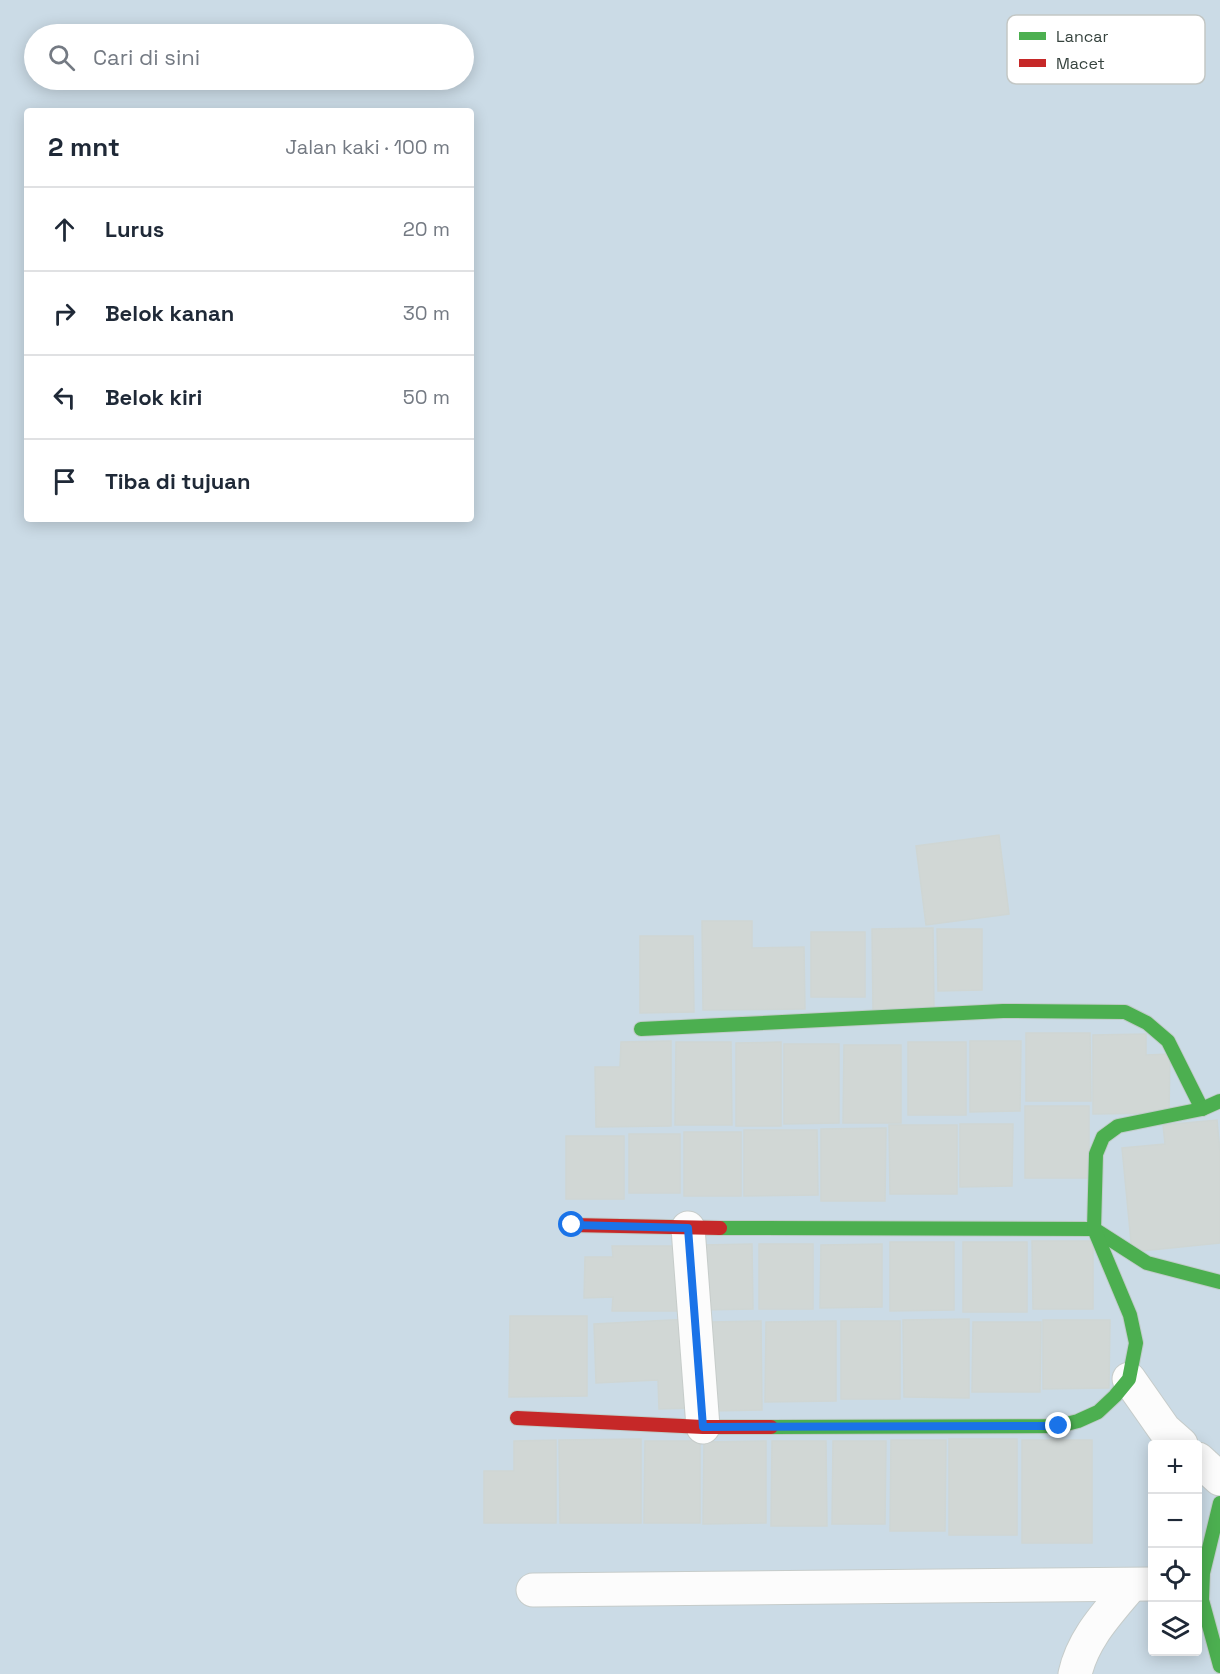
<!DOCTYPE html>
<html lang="id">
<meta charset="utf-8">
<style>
:root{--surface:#fff;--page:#f6f6f7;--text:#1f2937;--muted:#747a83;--line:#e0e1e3}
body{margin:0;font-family:"Space Grotesk",sans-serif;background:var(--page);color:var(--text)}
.controls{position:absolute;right:18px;bottom:18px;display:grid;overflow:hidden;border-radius:6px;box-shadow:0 3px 15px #0003}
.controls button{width:54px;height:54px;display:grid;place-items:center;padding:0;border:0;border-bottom:2px solid var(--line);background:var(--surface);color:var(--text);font:30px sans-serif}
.stop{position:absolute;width:18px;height:18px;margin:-14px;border:4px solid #1a73e8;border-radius:50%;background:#fff}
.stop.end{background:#1a73e8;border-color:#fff;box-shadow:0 2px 6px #0008}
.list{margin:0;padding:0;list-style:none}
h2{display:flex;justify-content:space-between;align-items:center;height:78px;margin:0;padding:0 24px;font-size:26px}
h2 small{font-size:20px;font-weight:400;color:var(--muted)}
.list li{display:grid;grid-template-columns:39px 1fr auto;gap:18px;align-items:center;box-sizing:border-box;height:84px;padding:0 24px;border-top:2px solid var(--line)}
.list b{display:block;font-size:22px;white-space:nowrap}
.list em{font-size:20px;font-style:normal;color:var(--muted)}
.icon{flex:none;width:33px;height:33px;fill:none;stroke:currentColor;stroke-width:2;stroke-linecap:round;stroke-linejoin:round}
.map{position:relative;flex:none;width:1220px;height:1674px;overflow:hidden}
.search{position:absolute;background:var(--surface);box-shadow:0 3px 15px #0003;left:24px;top:24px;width:450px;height:66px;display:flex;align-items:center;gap:15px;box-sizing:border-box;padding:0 21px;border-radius:33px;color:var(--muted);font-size:22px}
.panel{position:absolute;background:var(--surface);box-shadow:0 3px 15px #0003;left:24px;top:108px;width:450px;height:414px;border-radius:6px}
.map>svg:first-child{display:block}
.green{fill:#cbdbe6;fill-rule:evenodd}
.building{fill:#d1d7d5;stroke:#cfd6d4;stroke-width:1.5}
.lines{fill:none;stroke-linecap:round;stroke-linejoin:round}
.street-casing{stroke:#c6ccca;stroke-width:35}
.fast-casing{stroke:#c0ccc9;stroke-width:16}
.jam-casing{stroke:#c0ccc9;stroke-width:16}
.street{stroke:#fcfcfc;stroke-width:33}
.fast{stroke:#4caf50;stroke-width:14}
.jam{stroke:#c62828;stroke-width:14}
.route{stroke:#1a73e8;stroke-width:8}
.key{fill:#fff;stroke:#c3c7c5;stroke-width:1.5}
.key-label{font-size:16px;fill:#36433e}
</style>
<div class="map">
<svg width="1220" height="1674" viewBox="0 0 1220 1674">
<rect width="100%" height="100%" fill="#e9eeed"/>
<path class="green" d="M0 0H1220V1674H0ZM34 34H464V80H34ZM27 111H471V519H27ZM1152 1444H1198V1652H1152Z"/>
<g class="building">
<polygon points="999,835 1009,914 926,925 916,846"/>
<polygon points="702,921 752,921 752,948 804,947 805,1009 703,1010"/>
<polygon points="933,928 934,1010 873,1010 872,929"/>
<polygon points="937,929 982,929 982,990 938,991"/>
<rect x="811" y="932" width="54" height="65"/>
<polygon points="640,936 693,936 694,1012 640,1013"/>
<polygon points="1026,1033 1090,1033 1091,1101 1026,1101"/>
<polygon points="1146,1034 1146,1055 1170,1054 1169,1113 1093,1114 1093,1035"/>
<polygon points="671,1041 671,1126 596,1127 595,1067 620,1067 621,1042"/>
<polygon points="970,1041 1021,1041 1020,1111 970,1112"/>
<polygon points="676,1042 731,1042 732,1125 675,1125"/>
<polygon points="781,1042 781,1126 736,1126 736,1043"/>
<rect x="908" y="1042" width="58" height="73"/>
<polygon points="784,1044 839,1044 839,1123 784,1124"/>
<polygon points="844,1045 901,1045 901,1123 843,1123"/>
<rect x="1025" y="1106" width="64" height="72"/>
<polygon points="1217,1120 1220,1152 1220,1243 1132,1252 1122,1148 1165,1144 1163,1125"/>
<polygon points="960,1124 1013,1124 1012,1186 960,1187"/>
<polygon points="889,1125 957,1125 957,1194 890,1194"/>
<polygon points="886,1128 885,1201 821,1201 821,1129"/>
<polygon points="744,1130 817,1130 818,1195 744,1196"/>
<rect x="684" y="1132" width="57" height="64"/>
<rect x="629" y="1134" width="51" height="59"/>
<rect x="566" y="1136" width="58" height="63"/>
<polygon points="1032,1241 1093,1241 1093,1309 1033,1309"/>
<polygon points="890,1242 954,1242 954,1310 890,1311"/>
<rect x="963" y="1242" width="64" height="70"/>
<polygon points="752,1244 753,1309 700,1310 701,1245"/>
<rect x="759" y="1244" width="54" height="65"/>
<polygon points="882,1244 882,1307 820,1308 821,1245"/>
<polygon points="612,1246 684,1246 684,1311 612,1311 613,1297 584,1298 585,1257 613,1257"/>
<polygon points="510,1316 587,1316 587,1396 509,1397"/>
<polygon points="690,1319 693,1408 659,1409 658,1380 596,1383 594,1324"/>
<polygon points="969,1319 969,1398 904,1397 903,1320"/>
<polygon points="1043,1320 1110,1320 1109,1388 1043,1389"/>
<polygon points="761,1321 762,1410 710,1411 711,1322"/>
<polygon points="836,1321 836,1401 765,1402 766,1322"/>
<rect x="841" y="1321" width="59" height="78"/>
<polygon points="973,1322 1041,1322 1040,1392 972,1392"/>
<polygon points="641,1439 641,1523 560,1523 559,1440"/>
<rect x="949" y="1439" width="68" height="96"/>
<polygon points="556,1440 556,1523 484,1523 484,1471 514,1471 514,1441"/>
<polygon points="891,1440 946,1440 945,1531 890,1531"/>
<rect x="1022" y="1440" width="70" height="103"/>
<polygon points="645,1441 700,1441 700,1523 644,1523"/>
<polygon points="766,1441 766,1523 703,1524 704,1442"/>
<polygon points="772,1441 826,1441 827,1526 771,1526"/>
<polygon points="833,1441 886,1441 885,1524 832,1524"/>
</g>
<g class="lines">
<defs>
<g id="street">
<polyline points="688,1228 703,1427"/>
<polyline points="1129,1379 1164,1429 1181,1444"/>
<polyline points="1198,1459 1220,1479"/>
<polyline points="533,1590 1152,1584"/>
<path d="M1075 1674C1083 1638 1108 1613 1131 1585"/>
</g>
<g id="fast">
<polyline points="641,1029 1003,1011 1125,1012 1147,1023 1168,1041 1202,1109"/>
<polyline points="720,1228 1094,1229 1147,1263 1220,1282"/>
<polyline points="771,1427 1059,1426 1078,1421 1098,1412 1115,1396 1129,1379 1136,1343 1130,1315 1094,1229 1096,1154 1103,1137 1118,1126 1202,1109 1220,1101"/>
<polyline points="1220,1503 1203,1573 1202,1600 1220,1666"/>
</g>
<g id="jam">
<polyline points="571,1225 720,1228"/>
<polyline points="517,1418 703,1427 771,1427"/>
</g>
</defs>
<use href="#street" class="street-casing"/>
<use href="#fast" class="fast-casing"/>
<use href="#jam" class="jam-casing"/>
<use href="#street" class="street"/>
<use href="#fast" class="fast"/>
<use href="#jam" class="jam"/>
</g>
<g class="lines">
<polyline class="route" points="572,1225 688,1228 703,1427 1059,1426"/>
</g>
<rect x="1007" y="15" width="198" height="69" rx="9" class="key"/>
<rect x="1019" y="32" width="27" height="8" fill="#4caf50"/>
<rect x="1019" y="59" width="27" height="8" fill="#c62828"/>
<g class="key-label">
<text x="1056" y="42">Lancar</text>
<text x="1056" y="69">Macet</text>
</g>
</svg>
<div class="controls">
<button>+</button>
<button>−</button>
<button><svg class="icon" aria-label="locate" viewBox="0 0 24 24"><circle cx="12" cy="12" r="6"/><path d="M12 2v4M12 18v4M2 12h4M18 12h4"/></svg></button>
<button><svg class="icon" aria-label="layers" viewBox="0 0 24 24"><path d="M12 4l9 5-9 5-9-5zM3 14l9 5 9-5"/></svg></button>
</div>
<div class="stop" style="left:572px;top:1225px"></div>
<div class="stop end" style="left:1059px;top:1426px"></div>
<div class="search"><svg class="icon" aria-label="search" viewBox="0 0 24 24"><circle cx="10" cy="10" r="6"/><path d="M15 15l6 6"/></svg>Cari di sini</div>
<section class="panel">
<h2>2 mnt<small>Jalan kaki · 100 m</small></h2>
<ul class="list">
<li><svg class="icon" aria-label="ahead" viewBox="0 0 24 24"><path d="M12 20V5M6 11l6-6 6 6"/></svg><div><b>Lurus</b></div><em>20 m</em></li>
<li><svg class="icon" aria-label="right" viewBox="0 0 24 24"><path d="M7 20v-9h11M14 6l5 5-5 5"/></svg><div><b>Belok kanan</b></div><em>30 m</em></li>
<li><svg class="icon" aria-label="left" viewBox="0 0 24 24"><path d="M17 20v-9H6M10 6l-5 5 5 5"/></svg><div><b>Belok kiri</b></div><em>50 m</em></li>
<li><svg class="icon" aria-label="arrive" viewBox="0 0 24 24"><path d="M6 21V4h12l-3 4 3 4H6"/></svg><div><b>Tiba di tujuan</b></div></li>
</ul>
</section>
</div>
